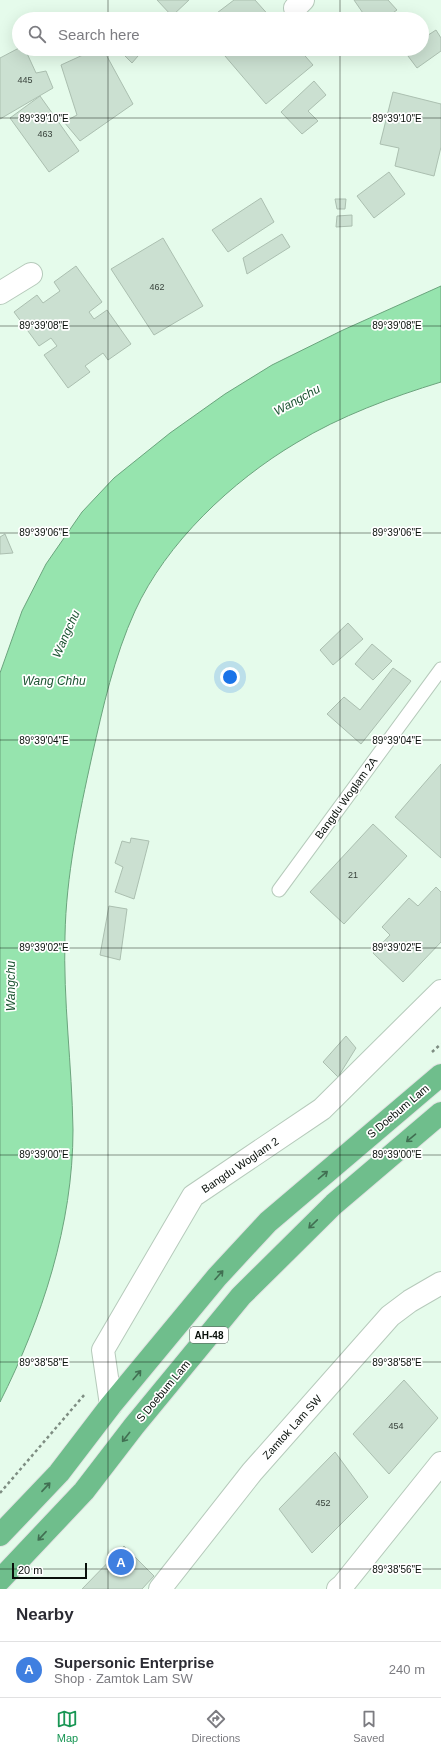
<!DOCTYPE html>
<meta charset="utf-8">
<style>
:root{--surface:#fff;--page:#f7f7f7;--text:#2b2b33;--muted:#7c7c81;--line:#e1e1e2;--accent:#189654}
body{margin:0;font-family:Helvetica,sans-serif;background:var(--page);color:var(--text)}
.scale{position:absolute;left:12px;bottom:10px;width:75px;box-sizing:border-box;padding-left:4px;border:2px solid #080f0a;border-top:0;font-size:11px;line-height:14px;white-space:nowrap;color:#080f0a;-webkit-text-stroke:3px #fff;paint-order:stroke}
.you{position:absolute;left:230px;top:677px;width:14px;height:14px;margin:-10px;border:3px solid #fff;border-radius:50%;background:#1a73e8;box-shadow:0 0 0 6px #1a73e833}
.badge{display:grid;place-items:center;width:26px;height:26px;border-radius:50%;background:var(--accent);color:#fff;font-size:13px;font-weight:700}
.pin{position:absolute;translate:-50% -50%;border:2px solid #fff;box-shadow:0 1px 4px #0006}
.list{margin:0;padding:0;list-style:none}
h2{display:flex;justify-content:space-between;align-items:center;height:52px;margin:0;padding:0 16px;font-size:17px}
h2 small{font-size:13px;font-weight:400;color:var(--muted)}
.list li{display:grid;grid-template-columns:26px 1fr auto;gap:12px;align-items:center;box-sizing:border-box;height:56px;padding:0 16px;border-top:1px solid var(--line)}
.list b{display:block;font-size:15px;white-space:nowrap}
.list p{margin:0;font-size:13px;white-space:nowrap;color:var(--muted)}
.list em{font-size:13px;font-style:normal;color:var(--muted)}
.icon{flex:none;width:22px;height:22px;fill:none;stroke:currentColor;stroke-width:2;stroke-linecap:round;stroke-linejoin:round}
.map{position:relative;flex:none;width:441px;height:1589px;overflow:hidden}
.search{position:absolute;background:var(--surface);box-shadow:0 4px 16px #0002;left:12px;right:12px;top:12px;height:44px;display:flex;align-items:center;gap:10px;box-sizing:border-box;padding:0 14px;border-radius:22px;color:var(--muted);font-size:15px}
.sheet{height:108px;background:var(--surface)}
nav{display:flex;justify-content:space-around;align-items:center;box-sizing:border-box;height:56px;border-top:1px solid var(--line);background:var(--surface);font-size:11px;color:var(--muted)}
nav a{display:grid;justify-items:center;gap:2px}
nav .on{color:var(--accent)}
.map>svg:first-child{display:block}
.water{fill:#96e4ae;stroke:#6ba47d}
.building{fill:#cbe0d1;stroke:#abbfb0}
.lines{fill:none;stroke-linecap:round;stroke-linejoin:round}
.service-casing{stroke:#b6cabb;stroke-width:15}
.minor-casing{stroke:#b6cabb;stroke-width:24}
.trunk-casing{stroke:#e1e2e2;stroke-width:24}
.path{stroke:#7e8d82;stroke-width:2.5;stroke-dasharray:3 3;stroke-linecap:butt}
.service{stroke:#fff;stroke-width:13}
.minor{stroke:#fff;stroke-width:22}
.trunk{stroke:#6fbe8c;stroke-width:22}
.oneway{stroke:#416f52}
.ticks{fill:none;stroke:#080f0a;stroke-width:1;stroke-opacity:0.45}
.labels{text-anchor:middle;stroke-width:3.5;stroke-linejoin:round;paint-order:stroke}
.number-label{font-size:9px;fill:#39433c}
.shield{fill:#fff;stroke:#525754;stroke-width:1}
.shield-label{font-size:10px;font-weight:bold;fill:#080f0a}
.street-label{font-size:11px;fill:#080f0a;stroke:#fff}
.water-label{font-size:12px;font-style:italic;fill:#1c5432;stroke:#fff}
.ticks-label{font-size:10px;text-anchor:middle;fill:#080f0a;stroke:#fff;stroke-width:3.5;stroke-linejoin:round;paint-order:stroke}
</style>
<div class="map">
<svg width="441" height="1589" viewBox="0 0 441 1589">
<rect width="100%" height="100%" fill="#e5fbeb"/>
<path class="water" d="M441 286V382C392 397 340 416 296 443 232 481 166 543 135 611 114 657 103 707 92 756 79 815 66 876 65 936 63 1001 72 1065 73 1130 73 1224 42 1319 0 1402V673L22 611 46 564 82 512 114 478 170 433 225 394 272 365 343 330Z"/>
<g class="building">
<polygon points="157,0 189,0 172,16"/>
<polygon points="234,0 255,0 272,19 209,19"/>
<polygon points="354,0 388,0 397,10 384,19 367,19"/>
<polygon points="436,30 441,38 441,51 417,68 405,52 408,49 422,49 422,39"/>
<polygon points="19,48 25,49 36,73 46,71 53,88 0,119 0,58"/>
<polygon points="96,49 103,49 133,104 80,141 64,122 77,115 61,65"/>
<polygon points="118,49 144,49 132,63"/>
<polygon points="219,49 299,49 313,65 266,104"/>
<polygon points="314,81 326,95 308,111 318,121 302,134 281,112"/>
<polygon points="393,92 441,104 441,147 434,176 395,166 399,148 380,144"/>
<polygon points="40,96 79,151 49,172 10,118"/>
<polygon points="389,172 405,194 374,218 357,196"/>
<polygon points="261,198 274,222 228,252 212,230"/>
<polygon points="335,199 346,199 345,209 337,209"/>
<polygon points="352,215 352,226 336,227 337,216"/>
<polygon points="282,234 290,247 247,274 243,258"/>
<polygon points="163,238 203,306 154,335 111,269"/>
<polygon points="76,266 102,302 89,312 94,319 107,310 131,344 108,360 103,353 85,366 90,372 68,388 44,355 57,346 51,338 39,346 14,312 37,295 43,303 60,291 54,282"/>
<polygon points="5,534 13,553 0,554 0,537"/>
<polygon points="348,623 363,639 333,665 320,650"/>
<polygon points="372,644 392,661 373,680 355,664"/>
<polygon points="393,668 411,681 361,744 327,714 344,697 360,710"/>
<polygon points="441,764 441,858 395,817"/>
<polygon points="373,824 407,856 344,924 310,892"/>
<polygon points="131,838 149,841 134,899 115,892 123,867 115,863 122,841 130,843"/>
<polygon points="436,887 441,892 441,942 403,982 373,953 390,935 382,927 409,898 418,906"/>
<polygon points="109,906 127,909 120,960 100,955"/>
<polygon points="346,1036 356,1048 338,1077 323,1062"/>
<polygon points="404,1380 438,1418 389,1474 353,1434"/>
<polygon points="335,1452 368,1497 312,1553 279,1509"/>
<polygon points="124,1546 154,1576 142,1589 82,1589"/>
</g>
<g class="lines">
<defs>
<polyline id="service" points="279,890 441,669"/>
<g id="minor">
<polyline points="295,8 303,0"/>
<polyline points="0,293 31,274"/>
<polyline points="111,1405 103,1350 193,1196 322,1109 441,991"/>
<polyline points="160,1589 252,1472 390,1316 410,1301 441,1283"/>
<polyline points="338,1589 343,1585 441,1463"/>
</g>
<g id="trunk">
<polyline points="0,1535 59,1473 111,1405 217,1277 268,1222 441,1075"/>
<polyline points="0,1580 84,1491 134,1426 241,1296 334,1204 441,1113"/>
</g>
</defs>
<use href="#service" class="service-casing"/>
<use href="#minor" class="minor-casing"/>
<use href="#trunk" class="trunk-casing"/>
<g class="path">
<polyline points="432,1052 441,1044"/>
<polyline points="0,1493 85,1394"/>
</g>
<use href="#service" class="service"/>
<use href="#minor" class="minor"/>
<use href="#trunk" class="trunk"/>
</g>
<defs><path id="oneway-shaft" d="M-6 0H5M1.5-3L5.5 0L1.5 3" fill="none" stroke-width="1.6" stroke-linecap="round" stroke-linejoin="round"/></defs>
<g class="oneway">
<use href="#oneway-shaft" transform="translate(411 1138) rotate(140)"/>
<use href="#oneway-shaft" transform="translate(323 1175) rotate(-40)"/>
<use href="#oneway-shaft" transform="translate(313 1224) rotate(136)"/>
<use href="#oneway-shaft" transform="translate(219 1275) rotate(-48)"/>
<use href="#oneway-shaft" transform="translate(137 1375) rotate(-50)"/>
<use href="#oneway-shaft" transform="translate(126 1437) rotate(128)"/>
<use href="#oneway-shaft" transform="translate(46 1487) rotate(-47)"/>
<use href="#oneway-shaft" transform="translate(42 1536) rotate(133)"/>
</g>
<path class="ticks" d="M108 0V19M340 0V19M108 49V1589M340 49V1589M0 118H441M0 326H441M0 533H441M0 740H441M0 948H441M0 1155H441M0 1362H441M0 1569H441"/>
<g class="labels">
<g class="number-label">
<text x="25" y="83">445</text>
<text x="45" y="137">463</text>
<text x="157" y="290">462</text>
<text x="353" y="878">21</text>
<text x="396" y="1429">454</text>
<text x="323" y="1506">452</text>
</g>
<rect class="shield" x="190" y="1327" width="38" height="16" rx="3"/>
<g class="shield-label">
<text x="209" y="1339">AH-48</text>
</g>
<g class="street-label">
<text transform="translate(346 798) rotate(-54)" y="4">Bangdu Woglam 2A</text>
<text transform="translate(398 1111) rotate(-40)" y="4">S Doebum Lam</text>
<text transform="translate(240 1165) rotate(-34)" y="4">Bangdu Woglam 2</text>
<text transform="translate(163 1391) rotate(-50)" y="4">S Doebum Lam</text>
<text transform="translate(292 1427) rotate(-48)" y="4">Zamtok Lam SW</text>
</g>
<g class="water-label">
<text transform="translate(297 400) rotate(-29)" y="4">Wangchu</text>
<text transform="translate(66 634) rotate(-66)" y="4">Wangchu</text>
<text x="54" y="685">Wang Chhu</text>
<text transform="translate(11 986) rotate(-90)" y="4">Wangchu</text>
</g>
</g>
<g class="ticks-label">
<text x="397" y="122">89°39'10"E</text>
<text x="44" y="122">89°39'10"E</text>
<text x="397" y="329">89°39'08"E</text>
<text x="44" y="329">89°39'08"E</text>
<text x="397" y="536">89°39'06"E</text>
<text x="44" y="536">89°39'06"E</text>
<text x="397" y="744">89°39'04"E</text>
<text x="44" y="744">89°39'04"E</text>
<text x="44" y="951">89°39'02"E</text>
<text x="397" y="951">89°39'02"E</text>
<text x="44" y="1158">89°39'00"E</text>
<text x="397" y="1158">89°39'00"E</text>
<text x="44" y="1366">89°38'58"E</text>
<text x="397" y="1366">89°38'58"E</text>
<text x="397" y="1573">89°38'56"E</text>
</g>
</svg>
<div class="scale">20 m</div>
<div class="you"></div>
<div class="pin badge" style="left:121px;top:1562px;background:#3f7fe0">A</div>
<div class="search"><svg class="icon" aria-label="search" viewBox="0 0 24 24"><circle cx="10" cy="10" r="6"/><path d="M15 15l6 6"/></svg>Search here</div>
</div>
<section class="sheet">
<h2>Nearby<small></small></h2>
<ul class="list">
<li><span class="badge" style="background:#3f7fe0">A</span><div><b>Supersonic Enterprise</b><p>Shop · Zamtok Lam SW</p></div><em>240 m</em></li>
</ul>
</section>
<nav>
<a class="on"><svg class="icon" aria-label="map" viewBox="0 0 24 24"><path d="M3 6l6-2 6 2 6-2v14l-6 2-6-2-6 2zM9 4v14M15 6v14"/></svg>Map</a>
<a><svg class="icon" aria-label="directions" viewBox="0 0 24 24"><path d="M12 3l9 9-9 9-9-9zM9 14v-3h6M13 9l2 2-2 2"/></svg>Directions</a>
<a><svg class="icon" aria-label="saved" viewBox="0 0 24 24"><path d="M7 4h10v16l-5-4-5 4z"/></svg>Saved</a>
</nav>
